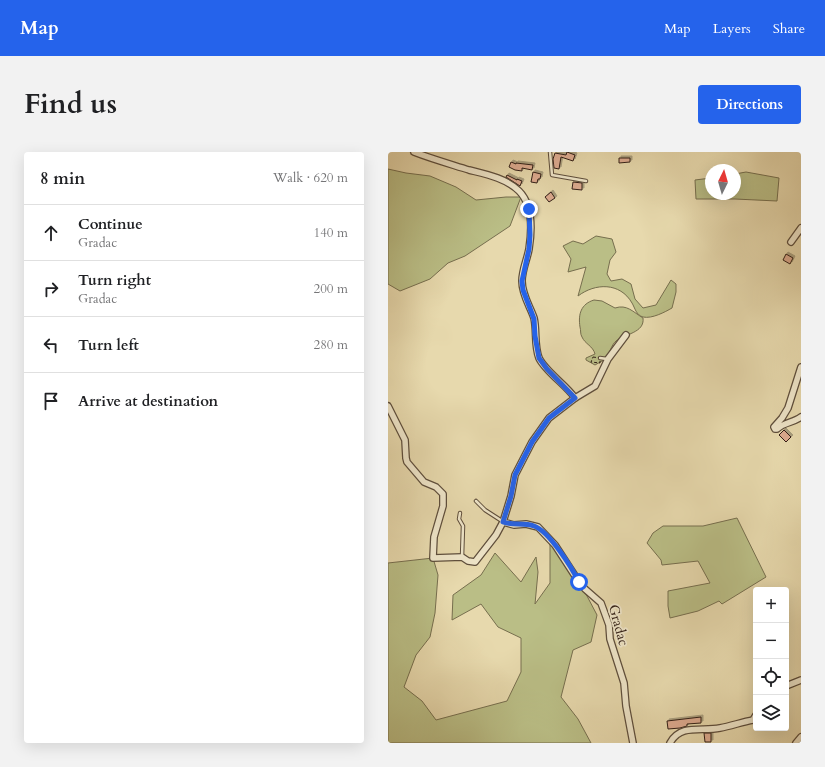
<!DOCTYPE html>
<meta charset="utf-8">
<style>
:root{--surface:#fff;--page:#f2f2f2;--text:#202124;--muted:#757577;--line:#e0e0e0;--accent:#2563eb}
body{margin:0;font-family:Cardo,serif;background:var(--page);color:var(--text)}
.controls{position:absolute;right:12px;bottom:12px;display:grid;overflow:hidden;border-radius:4px;box-shadow:0 4px 16px #0002}
.controls button{width:36px;height:36px;display:grid;place-items:center;padding:0;border:0;border-bottom:1px solid var(--line);background:var(--surface);color:var(--text);font:20px sans-serif}
.compass{position:absolute;left:317px;top:12px;width:36px;height:36px;border-radius:50%;background:var(--surface);box-shadow:0 4px 16px #0002;rotate:5deg}
.stop{position:absolute;width:12px;height:12px;margin:-9px;border:3px solid #2563eb;border-radius:50%;background:#fff}
.stop.end{background:#2563eb;border-color:#fff;box-shadow:0 1px 4px #0008}
.list{margin:0;padding:0;list-style:none}
h2{display:flex;justify-content:space-between;align-items:center;height:52px;margin:0;padding:0 16px;font-size:17px}
h2 small{font-size:13px;font-weight:400;color:var(--muted)}
.list li{display:grid;grid-template-columns:26px 1fr auto;gap:12px;align-items:center;box-sizing:border-box;height:56px;padding:0 16px;border-top:1px solid var(--line)}
.list b{display:block;font-size:15px;white-space:nowrap}
.list p{margin:0;font-size:13px;white-space:nowrap;color:var(--muted)}
.list em{font-size:13px;font-style:normal;color:var(--muted)}
.icon{flex:none;width:22px;height:22px;fill:none;stroke:currentColor;stroke-width:2;stroke-linecap:round;stroke-linejoin:round}
.map{position:relative;flex:none;width:413px;height:591px;overflow:hidden;border-radius:4px}
header{display:flex;align-items:center;gap:24px;box-sizing:border-box;height:56px;padding:0 20px;background:var(--accent);color:#fff}
header strong{font-size:19px}
nav{display:flex;gap:22px;margin-inline-start:auto;font-size:14px}
.intro{display:flex;align-items:center;justify-content:space-between;box-sizing:border-box;height:96px;padding:0 24px}
h1{margin:0;font-size:28px}
.button{padding:10px 18px;border-radius:4px;background:var(--accent);color:#fff;font-size:14px;font-weight:700}
main{display:flex;gap:24px;padding:0 24px}
aside{flex:1;background:var(--surface);border-radius:4px;box-shadow:0 4px 16px #0002}
.map>svg:first-child{display:block}
.green{fill:#babe86;stroke:#766e4e}
.building{fill:#ddab90;stroke:#311f16;filter:url(#shadow)}
.lines{fill:none;stroke-linecap:round;stroke-linejoin:round}
.service-casing{stroke:#5e4e3c;stroke-width:4.5}
.minor-casing{stroke:#5e4e3c;stroke-width:8}
.path{stroke:#311f16;stroke-width:1;stroke-dasharray:3 2;stroke-linecap:butt}
.service{stroke:#efe6ca;stroke-width:2.5}
.minor{stroke:#efe6ca;stroke-width:5.5}
.route{stroke:#2563eb;stroke-width:5}
.labels{text-anchor:middle;stroke-width:3.5;stroke-linejoin:round;paint-order:stroke}
.street-label{font-size:14px;fill:#311f16;stroke:#efe6ca}
</style>
<header>
<strong>Map</strong>
<nav><a>Map</a><a>Layers</a><a>Share</a></nav>
</header>
<div class="intro"><h1>Find us</h1><a class="button">Directions</a></div>
<main>
<aside>
<h2>8 min<small>Walk · 620 m</small></h2>
<ul class="list">
<li><svg class="icon" aria-label="ahead" viewBox="0 0 24 24"><path d="M12 20V5M6 11l6-6 6 6"/></svg><div><b>Continue</b><p>Gradac</p></div><em>140 m</em></li>
<li><svg class="icon" aria-label="right" viewBox="0 0 24 24"><path d="M7 20v-9h11M14 6l5 5-5 5"/></svg><div><b>Turn right</b><p>Gradac</p></div><em>200 m</em></li>
<li><svg class="icon" aria-label="left" viewBox="0 0 24 24"><path d="M17 20v-9H6M10 6l-5 5 5 5"/></svg><div><b>Turn left</b></div><em>280 m</em></li>
<li><svg class="icon" aria-label="arrive" viewBox="0 0 24 24"><path d="M6 21V4h12l-3 4 3 4H6"/></svg><div><b>Arrive at destination</b></div></li>
</ul>
</aside>
<div class="map">
<svg width="413" height="591" viewBox="0 0 413 591">
<defs>
<filter id="shadow"><feDropShadow dx="2" dy="-2" stdDeviation="0" flood-color="#0004"/></filter>
</defs>
<rect width="100%" height="100%" fill="#e7d9ad"/>
<filter id="stains"><feTurbulence type="fractalNoise" baseFrequency=".005" numOctaves="4"/><feColorMatrix values="0 0 0 0 .2 0 0 0 0 .09 0 0 0 0 .02 0 0 0 .5 -.17"/></filter>
<radialGradient id="worn" r=".72"><stop offset=".6" stop-color="#630" stop-opacity="0"/><stop offset="1" stop-color="#630" stop-opacity=".3"/></radialGradient>
<g class="green">
<polygon points="0,17 18,21 42,24 68,35 88,48 118,45 133,45 122,74 77,104 60,111 42,127 12,139 0,132"/>
<polygon points="358,20 391,26 389,49 347,47 308,47 307,28 323,26 323,42 347,42 347,22"/>
<path d="M208 84 224 87 228 100 222 108 219 122 223 129 234 127 243 132 247 147 255 156 268 153 283 128 288 132V140L284 156C277 160 264 167 255 165 248 163 247 156 244 151 232 130 207 131 190 144L198 115 180 120 183 107 175 94 185 89 195 92Z"/>
<path d="M206 148 214 149 227 156C239 152 245 160 255 166 257 181 236 182 228 189 223 193 221 203 218 209H214L207 213 198 208V206L207 202C205 194 197 192 194 185 192 182 193 178 192 175 190 162 193 152 206 148Z"/>
<polygon points="349,366 378,425 334,452 331,449 310,459 282,466 280,454 280,439 322,431 310,409 274,413 273,408 259,391 265,381 275,374 315,374"/>
<polygon points="162,391 199,444 209,463 203,490 185,498 173,545 190,567 203,591 0,591 0,411 45,406 50,423 47,461 42,485 28,503 16,535 34,549 48,568 119,549 133,520 133,486 110,475 93,452 64,468 65,443 93,423 107,401 133,430 148,405 150,420 147,452 162,431"/>
</g>
<g class="building">
<polygon points="179,0 187,3 185,9 173,5 171,17 166,16 165,7 167,1 178,3"/>
<polygon points="231,6 242,6 242,10 231,11"/>
<polygon points="123,10 128,12 128,11 145,13 144,18 134,16 134,19 127,18 121,15"/>
<polygon points="145,20 153,22 152,27 150,27 149,31 143,30"/>
<polygon points="119,23 129,28 129,27 134,29 132,34 118,25"/>
<polygon points="185,30 194,31 194,38 184,37"/>
<polygon points="163,40 167,46 161,50 157,45"/>
<polygon points="398,102 405,106 402,112 395,108"/>
<polygon points="396,278 403,285 398,290 391,283"/>
<polygon points="313,565 313,571 299,572 299,574 292,576 280,577 279,569"/>
<polygon points="316,581 323,581 323,590 317,590"/>
</g>
<g class="lines">
<defs>
<g id="service">
<polyline points="162,0 164,23 198,29"/>
<polyline points="212,206 219,207"/>
<polyline points="88,349 97,358 114,369"/>
<polyline points="72,361 71,367 75,374 74,405"/>
</g>
<g id="minor">
<path d="M26 0C44 7 62 12 81 18 97 22 118 26 131 39 145 53 144 78 141 97 139 108 134 118 134 129 134 143 142 154 146 166 149 179 146 193 151 206 157 219 178 233 187 246L207 234 220 207 238 183"/>
<polyline points="403,90 413,76"/>
<path d="M413 215 400 256 394 266 386 275 387 277H389C396 270 405 271 413 265"/>
<polyline points="187,246 161,266 144,290 127,323 123,344 115,370 126,373 138,372 150,375 167,393 191,430 197,437 213,451 221,473 222,487 236,531 238,554 245,591"/>
<polyline points="0,254 17,288 18,306 19,310 36,330 48,335 55,342 55,354 46,385 45,406 74,405 80,409 87,410 108,383 115,370"/>
<polyline points="398,534 413,528"/>
<path d="M282 591C293 571 314 580 332 576 343 574 354 570 365 568L368 563"/>
<polyline points="408,591 413,585"/>
</g>
</defs>
<use href="#service" class="service-casing"/>
<use href="#minor" class="minor-casing"/>
<polygon class="path" points="205,205 212,206 212,211 203,210"/>
<use href="#service" class="service"/>
<use href="#minor" class="minor"/>
</g>
<g class="lines">
<path class="route" d="M141 57 142 83 141 97 134 129 135 138 146 167 147 184 151 206 159 217 187 246 161 266 144 290 127 323 123 344 115 370C126 374 136 370 146 374 161 379 184 416 191 430"/>
</g>
<g class="labels">
<g class="street-label">
<text transform="translate(231 473) rotate(75)" y="5">Gradac</text>
</g>
</g>
<rect width="100%" height="100%" filter="url(#stains)"/>
<rect width="100%" height="100%" fill="url(#worn)"/>
</svg>
<div class="controls">
<button>+</button>
<button>−</button>
<button><svg class="icon" aria-label="locate" viewBox="0 0 24 24"><circle cx="12" cy="12" r="6"/><path d="M12 2v4M12 18v4M2 12h4M18 12h4"/></svg></button>
<button><svg class="icon" aria-label="layers" viewBox="0 0 24 24"><path d="M12 4l9 5-9 5-9-5zM3 14l9 5 9-5"/></svg></button>
</div>
<svg class="compass" viewBox="-18 -18 36 36"><path d="M0-13l5 13h-10z" fill="#e53935"/><path d="M0 13l5-13h-10z" fill="#757577"/></svg>
<div class="stop" style="left:191px;top:430px"></div>
<div class="stop end" style="left:141px;top:57px"></div>
</div>
</main>
